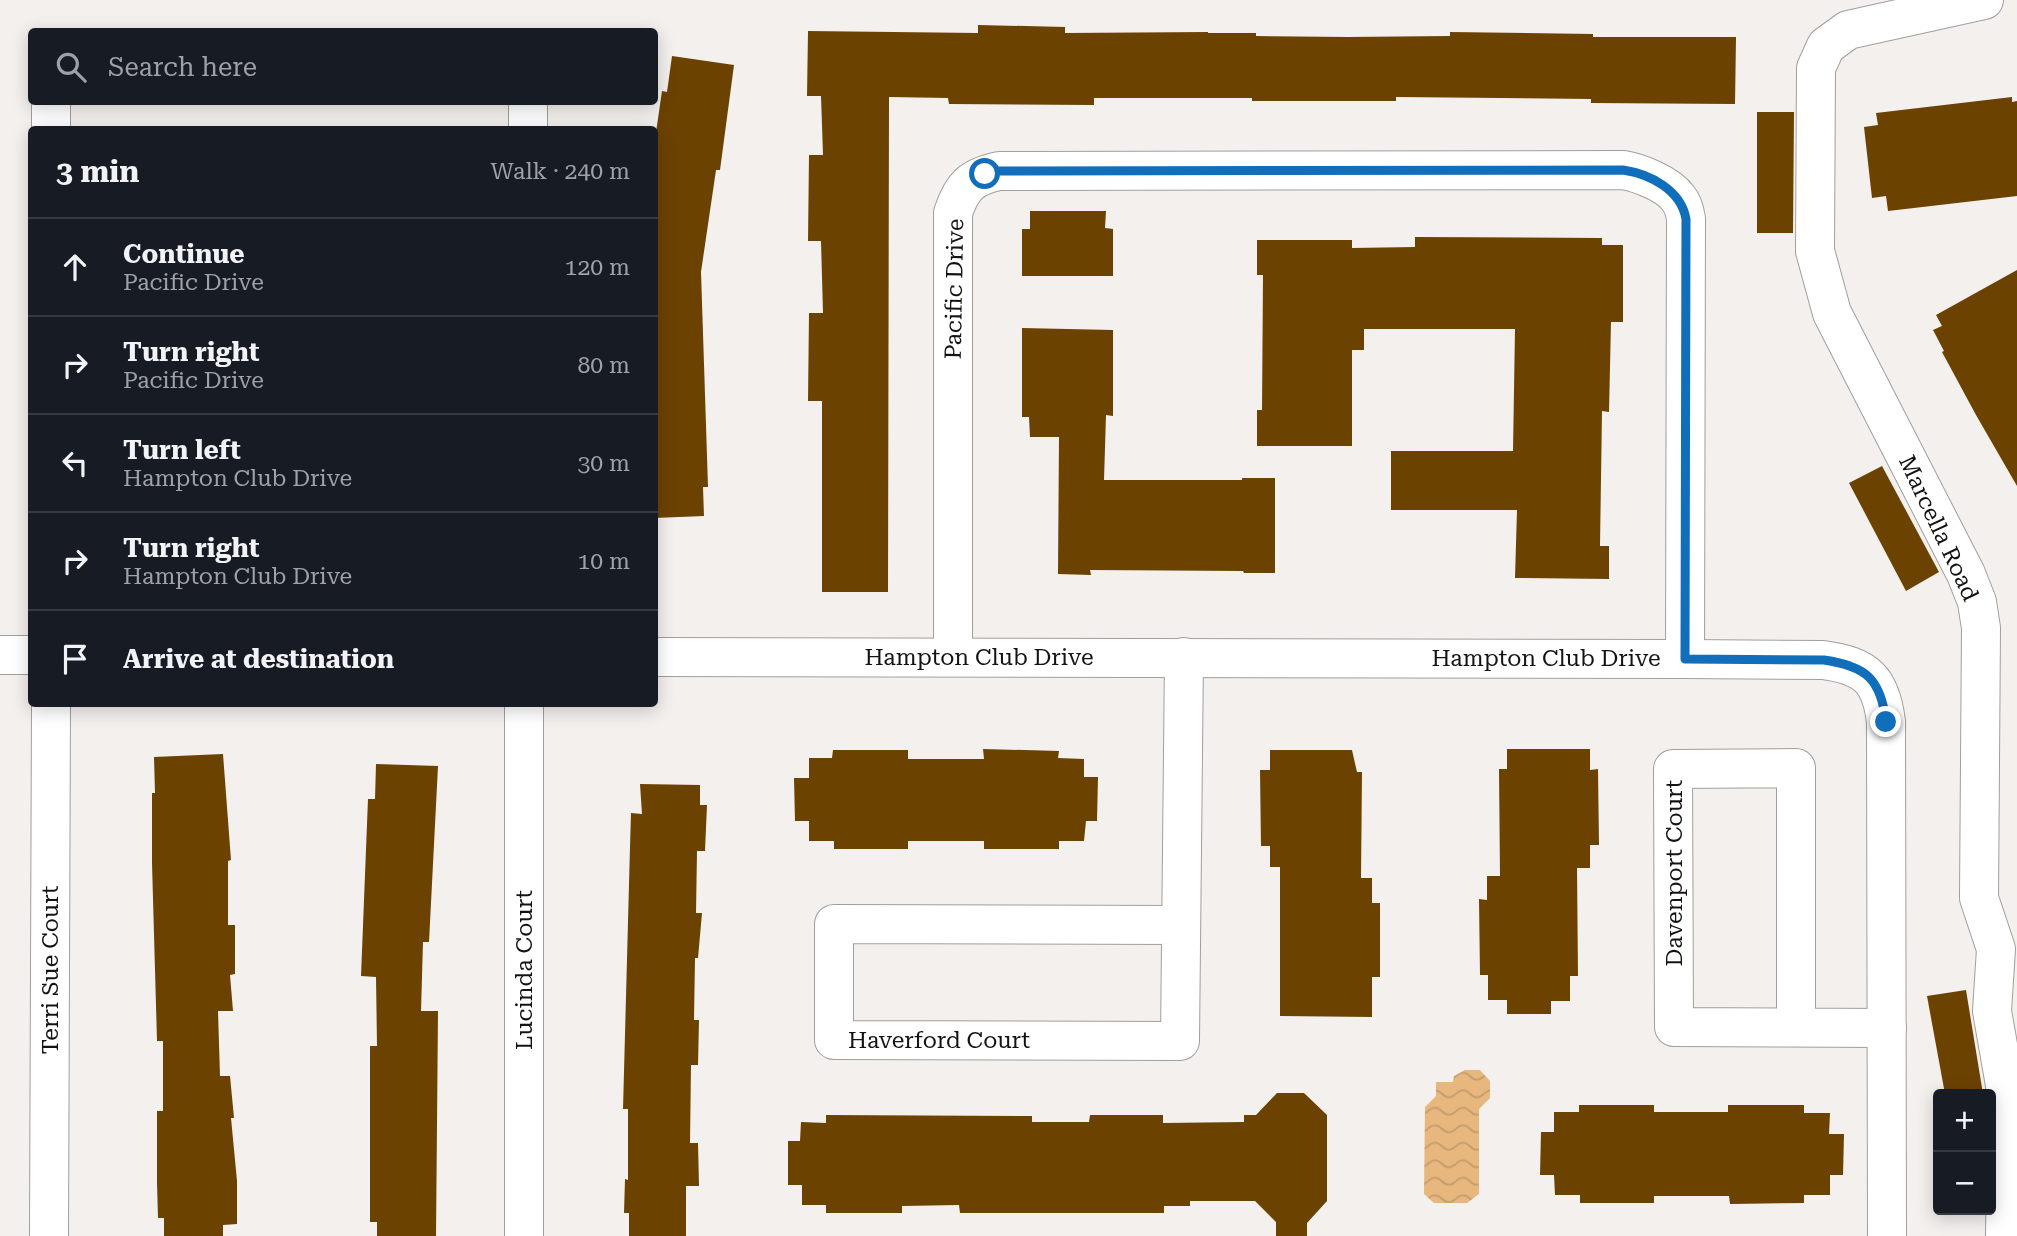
<!DOCTYPE html>
<meta charset="utf-8">
<style>
:root{--surface:#171b24;--page:#20242c;--text:#f1f3f6;--muted:#9ea1a6;--line:#363941}
body{margin:0;font-family:"Roboto Serif",serif;background:var(--page);color:var(--text)}
.controls{position:absolute;right:21px;bottom:21px;display:grid;overflow:hidden;border-radius:7px;box-shadow:0 4px 18px #0003}
.controls button{width:63px;height:63px;display:grid;place-items:center;padding:0;border:0;border-bottom:2px solid var(--line);background:var(--surface);color:var(--text);font:35px sans-serif}
.stop{position:absolute;width:21px;height:21px;margin:-16px;border:5px solid #106ebb;border-radius:50%;background:#fff}
.stop.end{background:#106ebb;border-color:#fff;box-shadow:0 2px 7px #0008}
.list{margin:0;padding:0;list-style:none}
h2{display:flex;justify-content:space-between;align-items:center;height:91px;margin:0;padding:0 28px;font-size:30px}
h2 small{font-size:23px;font-weight:400;color:var(--muted)}
.list li{display:grid;grid-template-columns:46px 1fr auto;gap:21px;align-items:center;box-sizing:border-box;height:98px;padding:0 28px;border-top:2px solid var(--line)}
.list b{display:block;font-size:26px;white-space:nowrap}
.list p{margin:0;font-size:23px;white-space:nowrap;color:var(--muted)}
.list em{font-size:23px;font-style:normal;color:var(--muted)}
.icon{flex:none;width:38px;height:38px;fill:none;stroke:currentColor;stroke-width:2;stroke-linecap:round;stroke-linejoin:round}
.map{position:relative;flex:none;width:2017px;height:1236px;overflow:hidden}
.search{position:absolute;background:var(--surface);box-shadow:0 4px 18px #0003;left:28px;top:28px;width:630px;height:77px;display:flex;align-items:center;gap:18px;box-sizing:border-box;padding:0 24px;border-radius:7px;color:var(--muted);font-size:26px}
.panel{position:absolute;background:var(--surface);box-shadow:0 4px 18px #0003;left:28px;top:126px;width:630px;height:581px;border-radius:7px}
.map>svg:first-child{display:block}
.water{fill:url(#water-waves)}
.building{fill:#6c4200}
.lines{fill:none;stroke-linecap:round;stroke-linejoin:round}
.minor-casing{stroke:#a19f9c;stroke-width:40}
.minor{stroke:#fff;stroke-width:38}
.route{stroke:#106ebb;stroke-width:9}
.labels{text-anchor:middle;stroke-width:7;stroke-linejoin:round;paint-order:stroke}
.street-label{font-size:23px;fill:#141312;stroke:#fff}
</style>
<div class="map">
<svg width="2017" height="1236" viewBox="0 0 2017 1236">
<defs>
<pattern id="water-waves" width="16" height="10" patternUnits="userSpaceOnUse" patternTransform="scale(1.75)"><rect width="16" height="10" fill="#e7b77e"/><path d="M0 5q4-4 8 0t8 0" fill="none" stroke="#c59c6c"/></pattern>
</defs>
<rect width="100%" height="100%" fill="#f3f0ee"/>
<polygon class="water" points="1465,1070 1480,1070 1490,1081 1490,1098 1479,1109 1479,1194 1467,1203 1434,1203 1424,1194 1425,1107 1436,1096 1436,1082 1453,1082 1454,1076"/>
<g class="building">
<polygon points="978,25 1065,27 1065,33 1208,32 1208,33 1256,33 1256,36 1348,37 1450,36 1450,32 1593,34 1593,37 1736,37 1735,104 1591,103 1591,99 1396,97 1396,101 1252,101 1252,98 1094,98 1094,105 949,104 948,98 889,97 888,592 822,592 822,401 808,401 809,313 823,313 821,241 808,241 809,155 823,155 821,96 807,96 808,31 978,33"/>
<polygon points="672,56 734,65 720,170 716,170 701,272 708,487 703,487 704,516 654,518 654,146 662,91 667,92"/>
<polygon points="2012,97 2012,102 2017,101 2017,196 1888,211 1886,196 1872,198 1864,127 1878,125 1876,113"/>
<polygon points="1757,112 1794,112 1793,233 1757,233"/>
<polygon points="1030,211 1106,211 1105,228 1113,229 1113,276 1022,276 1022,229 1030,229"/>
<polygon points="1415,237 1602,238 1602,245 1623,245 1623,322 1611,322 1609,412 1602,411 1600,546 1609,546 1609,579 1515,578 1517,510 1391,510 1391,451 1513,451 1515,329 1364,329 1364,350 1352,350 1352,446 1257,446 1257,410 1262,410 1263,275 1257,275 1257,240 1352,240 1352,248 1415,247"/>
<polygon points="2017,270 2017,486 1976,415 1942,352 1944,351 1933,330 1942,326 1936,315"/>
<polygon points="1022,328 1113,330 1113,416 1106,415 1104,480 1242,480 1242,478 1275,478 1275,573 1244,573 1243,571 1090,570 1091,575 1058,574 1059,437 1030,437 1029,417 1022,417"/>
<polygon points="1882,466 1939,572 1906,591 1849,483"/>
<polygon points="983,749 1059,751 1058,758 1084,759 1084,777 1098,777 1097,821 1086,821 1084,841 1059,841 1059,849 984,849 984,841 908,841 908,849 834,849 834,841 809,841 809,821 795,821 794,778 809,778 809,758 832,758 833,750 908,750 908,759 984,759"/>
<polygon points="1507,749 1590,749 1590,770 1598,769 1599,845 1590,845 1590,868 1577,868 1578,976 1570,976 1570,1001 1551,1001 1551,1014 1507,1014 1507,1000 1488,1000 1488,975 1480,975 1479,899 1487,900 1487,876 1500,876 1499,769 1507,769"/>
<polygon points="1270,750 1352,750 1357,772 1362,772 1361,878 1372,878 1372,903 1380,903 1380,977 1372,977 1372,1017 1280,1016 1280,867 1270,867 1270,846 1261,846 1260,770 1270,770"/>
<polygon points="223,754 231,860 228,861 228,925 235,925 235,974 230,975 233,1011 218,1011 220,1076 230,1076 234,1118 231,1118 237,1181 237,1224 223,1225 223,1236 164,1236 164,1218 158,1218 157,1183 157,1111 163,1111 163,1041 157,1041 152,863 152,793 155,793 154,757"/>
<polygon points="376,764 438,766 429,942 423,942 421,1011 438,1011 436,1236 377,1236 377,1222 370,1222 370,1046 377,1046 376,977 361,976 368,799 375,799"/>
<polygon points="640,784 700,785 700,805 707,805 705,851 697,851 696,913 702,913 698,958 695,958 694,1020 699,1020 698,1065 691,1065 690,1143 698,1143 699,1186 686,1186 686,1236 629,1236 629,1213 624,1213 625,1179 628,1180 628,1109 623,1109 630,847 631,813 642,814"/>
<polygon points="1966,990 1983,1094 1945,1094 1927,996"/>
<polygon points="1277,1093 1304,1093 1327,1115 1327,1201 1307,1223 1307,1236 1276,1236 1276,1222 1255,1201 1190,1201 1190,1206 1164,1206 1164,1213 960,1213 959,1205 902,1206 902,1213 826,1213 826,1205 802,1205 802,1185 788,1185 788,1141 800,1141 801,1122 826,1123 826,1115 1032,1116 1032,1122 1089,1122 1090,1115 1163,1115 1163,1123 1244,1122 1244,1115 1256,1115"/>
<polygon points="1579,1105 1654,1105 1654,1112 1728,1112 1728,1105 1804,1105 1804,1113 1830,1113 1829,1134 1844,1134 1843,1175 1830,1175 1830,1195 1804,1195 1804,1203 1730,1204 1729,1196 1654,1196 1654,1203 1580,1203 1580,1195 1555,1195 1554,1175 1540,1175 1541,1132 1554,1132 1554,1112 1579,1112"/>
</g>
<g class="lines">
<defs>
<g id="minor">
<polyline points="1984,0 1848,30 1826,46 1816,68 1815,251 1832,313 1966,574 1977,602 1981,628 1979,898 1996,949 1992,1011 2005,1085 2006,1158 2005,1236"/>
<polyline points="51,102 51,130"/>
<polyline points="528,130 528,102"/>
<polyline points="0,655 32,655"/>
<path d="M654 657 1685 659 1823 660C1866 666 1881 679 1886 722L1887 1236"/>
<path d="M953 657V213C962 186 971 177 999 171L1623 170C1640 173 1668 184 1678 198 1683 204 1685 212 1686 219L1685 659"/>
<polyline points="1180,925 834,924 834,1040 1180,1041 1184,657"/>
<polyline points="1796,1027 1796,768 1673,769 1674,1027 1887,1028"/>
<polyline points="49,1236 51,704"/>
<polyline points="524,1236 524,704"/>
</g>
</defs>
<use href="#minor" class="minor-casing"/>
<use href="#minor" class="minor"/>
</g>
<g class="lines">
<path class="route" d="M985 174 999 171 1623 170C1650 174 1681 190 1686 219L1685 659 1824 660C1866 666 1881 679 1886 722"/>
</g>
<g class="labels">
<g class="street-label">
<text transform="translate(954 289) rotate(-89)" y="8">Pacific Drive</text>
<text transform="translate(1939 528) rotate(65)" y="8">Marcella Road</text>
<text x="979" y="665">Hampton Club Drive</text>
<text x="1546" y="666">Hampton Club Drive</text>
<text transform="translate(1674 873) rotate(-90)" y="8">Davenport Court</text>
<text transform="translate(50 970) rotate(-90)" y="8">Terri Sue Court</text>
<text transform="translate(524 970) rotate(-90)" y="8">Lucinda Court</text>
<text x="939" y="1048">Haverford Court</text>
</g>
</g>
</svg>
<div class="controls">
<button>+</button>
<button>−</button>
</div>
<div class="stop" style="left:985px;top:174px"></div>
<div class="stop end" style="left:1886px;top:722px"></div>
<div class="search"><svg class="icon" aria-label="search" viewBox="0 0 24 24"><circle cx="10" cy="10" r="6"/><path d="M15 15l6 6"/></svg>Search here</div>
<section class="panel">
<h2>3 min<small>Walk · 240 m</small></h2>
<ul class="list">
<li><svg class="icon" aria-label="ahead" viewBox="0 0 24 24"><path d="M12 20V5M6 11l6-6 6 6"/></svg><div><b>Continue</b><p>Pacific Drive</p></div><em>120 m</em></li>
<li><svg class="icon" aria-label="right" viewBox="0 0 24 24"><path d="M7 20v-9h11M14 6l5 5-5 5"/></svg><div><b>Turn right</b><p>Pacific Drive</p></div><em>80 m</em></li>
<li><svg class="icon" aria-label="left" viewBox="0 0 24 24"><path d="M17 20v-9H6M10 6l-5 5 5 5"/></svg><div><b>Turn left</b><p>Hampton Club Drive</p></div><em>30 m</em></li>
<li><svg class="icon" aria-label="right" viewBox="0 0 24 24"><path d="M7 20v-9h11M14 6l5 5-5 5"/></svg><div><b>Turn right</b><p>Hampton Club Drive</p></div><em>10 m</em></li>
<li><svg class="icon" aria-label="arrive" viewBox="0 0 24 24"><path d="M6 21V4h12l-3 4 3 4H6"/></svg><div><b>Arrive at destination</b></div></li>
</ul>
</section>
</div>
